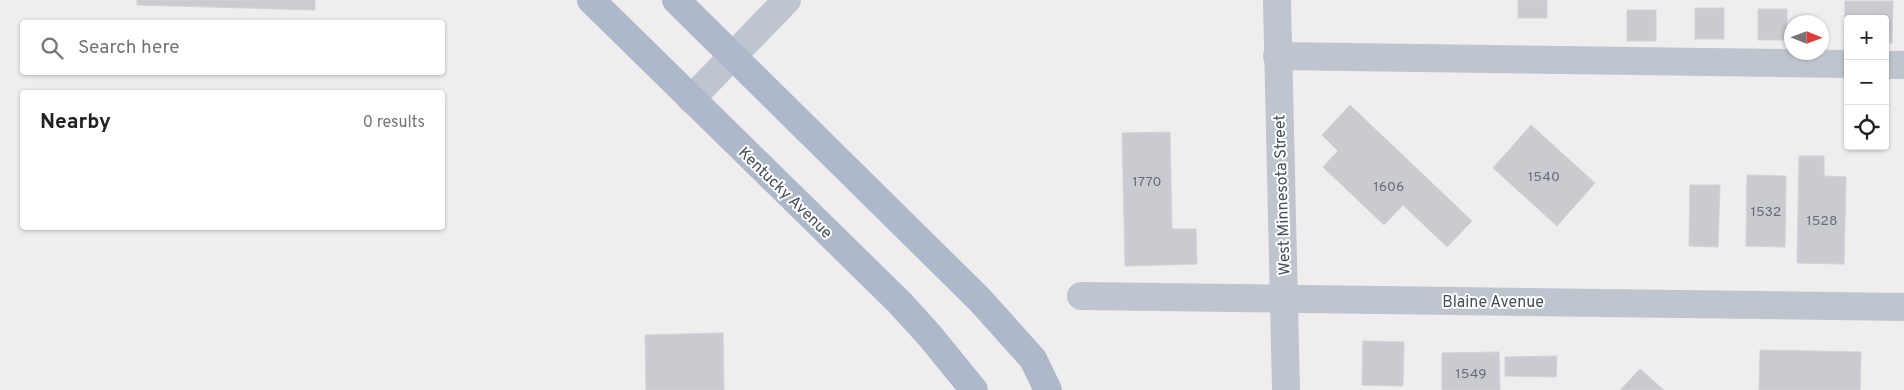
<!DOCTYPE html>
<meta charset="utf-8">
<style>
:root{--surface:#fff;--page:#f6f6f6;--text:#202124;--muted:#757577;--line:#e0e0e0}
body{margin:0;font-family:Overpass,sans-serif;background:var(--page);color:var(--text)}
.controls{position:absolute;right:15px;top:15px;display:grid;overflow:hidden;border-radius:5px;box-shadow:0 1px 4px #0004}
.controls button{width:45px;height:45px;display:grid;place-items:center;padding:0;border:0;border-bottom:1px solid var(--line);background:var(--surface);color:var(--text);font:25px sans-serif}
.compass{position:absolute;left:1784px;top:15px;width:45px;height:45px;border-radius:50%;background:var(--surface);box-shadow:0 1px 4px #0004;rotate:91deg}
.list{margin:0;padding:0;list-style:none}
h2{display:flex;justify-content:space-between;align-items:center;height:65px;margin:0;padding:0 20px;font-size:21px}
h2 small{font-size:16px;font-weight:400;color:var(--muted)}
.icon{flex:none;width:28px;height:28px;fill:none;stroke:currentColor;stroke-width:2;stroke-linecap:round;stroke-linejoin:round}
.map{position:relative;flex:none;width:1904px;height:390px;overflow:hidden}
.search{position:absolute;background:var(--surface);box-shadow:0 1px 4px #0004;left:20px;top:20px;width:425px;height:55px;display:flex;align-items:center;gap:12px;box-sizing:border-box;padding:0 18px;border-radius:5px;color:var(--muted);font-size:19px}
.panel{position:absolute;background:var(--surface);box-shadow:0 1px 4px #0004;left:20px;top:90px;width:425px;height:140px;border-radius:5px}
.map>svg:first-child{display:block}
.building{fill:#cacbd1;stroke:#d1d2d8}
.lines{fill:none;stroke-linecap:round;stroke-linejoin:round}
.minor{stroke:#bec5ce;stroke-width:28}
.major{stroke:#adb9cb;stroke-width:28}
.labels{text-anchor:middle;stroke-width:4;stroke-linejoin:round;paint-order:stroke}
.number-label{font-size:14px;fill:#676d77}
.street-label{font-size:16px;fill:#464e59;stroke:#fff}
</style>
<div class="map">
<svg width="1904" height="390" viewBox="0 0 1904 390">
<rect width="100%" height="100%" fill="#efeded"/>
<g class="building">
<polygon points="137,0 315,0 315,10 137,5"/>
<rect x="1518" y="0" width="29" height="18"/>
<polygon points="1845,1 1893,1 1892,43 1885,43 1885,19 1848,19 1848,42 1844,42"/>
<rect x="1695" y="8" width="29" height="31"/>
<rect x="1758" y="9" width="29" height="31"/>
<rect x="1627" y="10" width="29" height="31"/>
<polygon points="1350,105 1472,221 1447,247 1403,205 1384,225 1323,167 1338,151 1322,135"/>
<polygon points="1531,125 1595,183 1557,226 1493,168"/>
<polygon points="1170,132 1172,229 1196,229 1197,264 1125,266 1122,133"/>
<polygon points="1799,156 1824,156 1824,176 1846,177 1844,264 1797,263"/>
<polygon points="1747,175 1786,176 1785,247 1746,246"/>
<polygon points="1690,185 1720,185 1718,247 1689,246"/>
<polygon points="723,333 724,390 646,390 645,335"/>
<polygon points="1363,341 1404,342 1403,386 1362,385"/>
<polygon points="1760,350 1861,352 1860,390 1759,390"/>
<polygon points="1499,352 1500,390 1442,390 1442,353"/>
<polygon points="1557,356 1556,377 1505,376 1505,357"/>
<polygon points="1640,369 1664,390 1620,390"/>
</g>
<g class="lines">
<g class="minor">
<polyline points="1277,0 1286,390"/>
<polyline points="1277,56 1848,64"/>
<polyline points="1885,65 1904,65"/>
<polyline points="691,99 787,0"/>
<polyline points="1081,296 1904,307"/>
</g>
<g class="major">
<polyline points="591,0 900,303 930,336 974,390"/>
<polyline points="676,0 980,300 1033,359 1048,390"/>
</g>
</g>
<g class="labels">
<g class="number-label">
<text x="1544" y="181">1540</text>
<text x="1147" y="186">1770</text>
<text x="1389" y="191">1606</text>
<text x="1766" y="216">1532</text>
<text x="1822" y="225">1528</text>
<text x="1471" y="378">1549</text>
</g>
<g class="street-label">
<text transform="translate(786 192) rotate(44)" y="6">Kentucky Avenue</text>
<text transform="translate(1281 195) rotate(-92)" y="6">West Minnesota Street</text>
<text x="1493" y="307">Blaine Avenue</text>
</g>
</g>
</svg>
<div class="controls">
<button>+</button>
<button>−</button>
<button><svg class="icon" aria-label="locate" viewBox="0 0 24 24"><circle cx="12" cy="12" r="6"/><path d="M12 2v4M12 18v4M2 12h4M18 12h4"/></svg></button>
</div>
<svg class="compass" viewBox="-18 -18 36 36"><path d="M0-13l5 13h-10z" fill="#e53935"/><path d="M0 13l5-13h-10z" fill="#757577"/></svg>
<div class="search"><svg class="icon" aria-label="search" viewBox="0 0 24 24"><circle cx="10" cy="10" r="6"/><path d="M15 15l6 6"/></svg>Search here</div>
<section class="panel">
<h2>Nearby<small>0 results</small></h2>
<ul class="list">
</ul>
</section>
</div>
